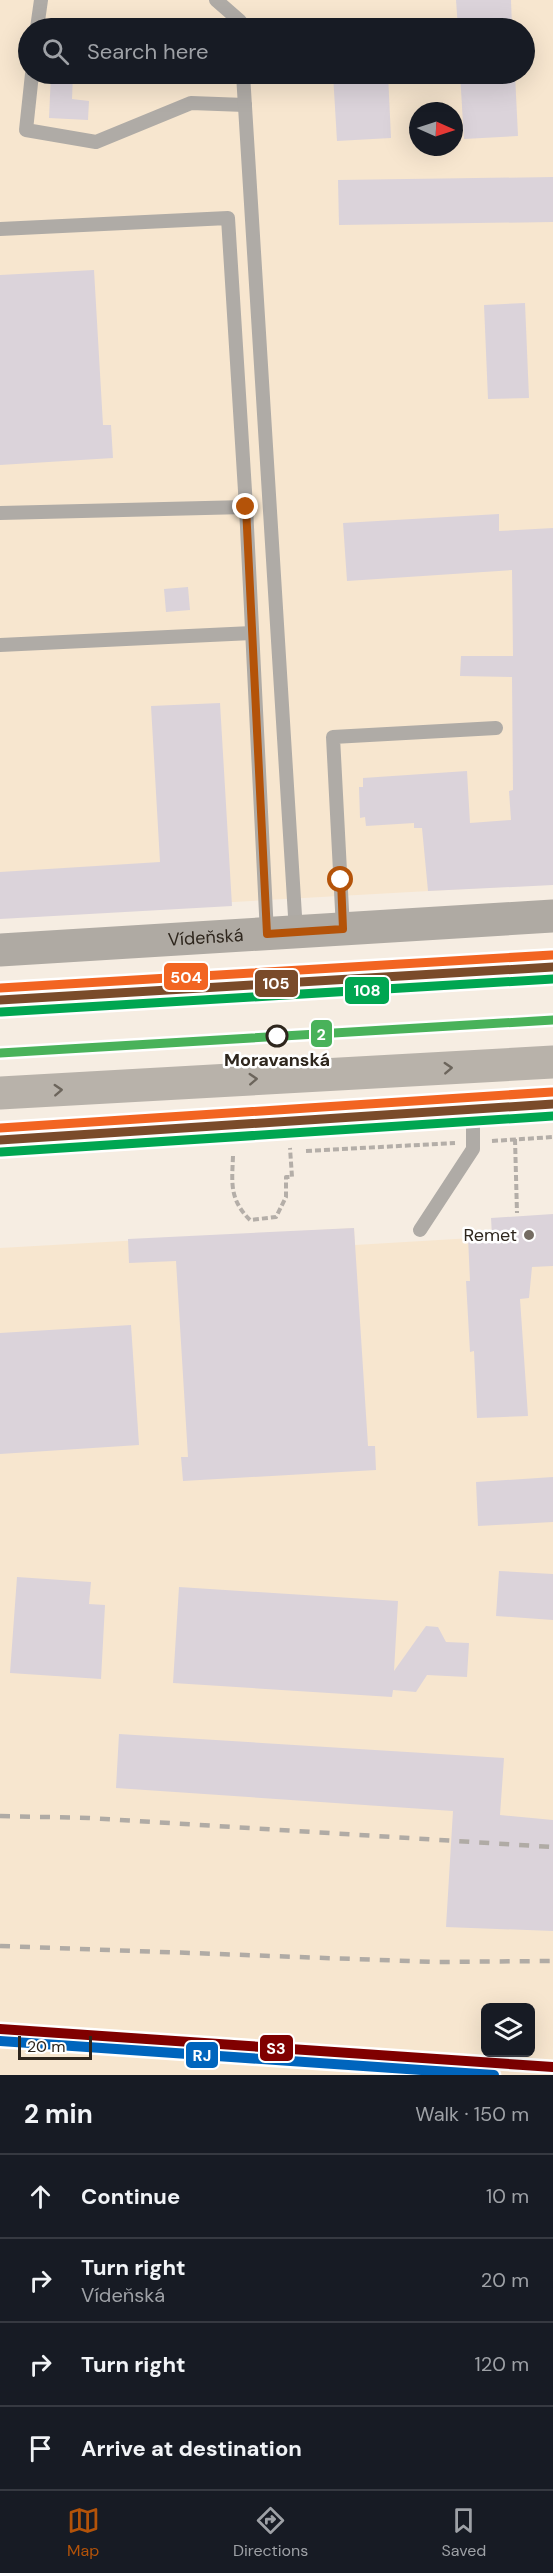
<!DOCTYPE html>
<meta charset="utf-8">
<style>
:root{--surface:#171b24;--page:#242831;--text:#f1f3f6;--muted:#9ea1a6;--line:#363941;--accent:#b45309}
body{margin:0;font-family:"DM Sans",sans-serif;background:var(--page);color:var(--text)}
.controls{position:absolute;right:18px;bottom:18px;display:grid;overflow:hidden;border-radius:9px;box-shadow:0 6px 24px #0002}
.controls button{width:54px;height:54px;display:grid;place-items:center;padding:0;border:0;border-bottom:2px solid var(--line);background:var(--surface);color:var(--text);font:30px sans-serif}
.compass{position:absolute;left:409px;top:102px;width:54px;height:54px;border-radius:50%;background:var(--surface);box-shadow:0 6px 24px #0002;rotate:93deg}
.scale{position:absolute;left:18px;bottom:15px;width:74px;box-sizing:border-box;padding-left:6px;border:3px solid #2e261d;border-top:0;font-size:16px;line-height:21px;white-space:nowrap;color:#2e261d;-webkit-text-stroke:4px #fff;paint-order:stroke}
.stop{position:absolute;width:18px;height:18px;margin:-14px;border:4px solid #b45309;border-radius:50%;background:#fff}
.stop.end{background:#b45309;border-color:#fff;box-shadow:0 2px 6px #0008}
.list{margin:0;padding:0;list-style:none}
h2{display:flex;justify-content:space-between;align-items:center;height:78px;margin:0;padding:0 24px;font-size:26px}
h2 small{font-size:20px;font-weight:400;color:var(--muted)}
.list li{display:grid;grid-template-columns:39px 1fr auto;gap:18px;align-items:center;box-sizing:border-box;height:84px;padding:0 24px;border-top:2px solid var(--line)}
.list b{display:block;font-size:22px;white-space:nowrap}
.list p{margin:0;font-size:20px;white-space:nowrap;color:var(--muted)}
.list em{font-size:20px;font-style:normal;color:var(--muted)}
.icon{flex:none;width:33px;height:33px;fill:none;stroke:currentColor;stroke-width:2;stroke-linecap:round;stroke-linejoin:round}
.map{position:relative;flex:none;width:553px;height:2075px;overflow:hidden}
.search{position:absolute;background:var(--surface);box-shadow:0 6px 24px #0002;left:18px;right:18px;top:18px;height:66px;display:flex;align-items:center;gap:15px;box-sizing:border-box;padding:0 21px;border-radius:33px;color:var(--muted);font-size:22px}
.sheet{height:414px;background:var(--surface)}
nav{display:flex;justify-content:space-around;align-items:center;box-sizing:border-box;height:84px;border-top:2px solid var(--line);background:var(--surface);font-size:16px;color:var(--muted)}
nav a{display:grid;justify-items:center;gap:3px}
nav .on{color:var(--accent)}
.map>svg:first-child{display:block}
.built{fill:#f7e6cf;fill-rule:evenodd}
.building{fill:#dbd3da}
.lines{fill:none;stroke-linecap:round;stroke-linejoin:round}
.path{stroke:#b4aea8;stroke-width:4;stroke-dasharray:6 3;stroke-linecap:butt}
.lane{stroke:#afaba6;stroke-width:14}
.secondary{stroke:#afaaa3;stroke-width:33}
.highway{stroke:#b8b2aa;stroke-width:33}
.rail{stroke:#b0aba5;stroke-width:4.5;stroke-dasharray:10 10;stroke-linecap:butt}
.bus-1-casing{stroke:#fff;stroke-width:14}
.bus-2-casing{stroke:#fff;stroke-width:14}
.bus-3-casing{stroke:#fff;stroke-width:14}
.bus-1{stroke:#7a4b2a;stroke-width:9}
.bus-2{stroke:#00a651;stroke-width:9}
.bus-3{stroke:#f26522;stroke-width:9}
.rail-1-casing{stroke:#fff;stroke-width:15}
.rail-2-casing{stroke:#fff;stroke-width:15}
.rail-1{stroke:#800000;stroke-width:10}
.rail-2{stroke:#0065bd;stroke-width:10}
.tram-1-casing{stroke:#fff;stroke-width:14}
.tram-1{stroke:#49b25a;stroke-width:9}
.oneway{stroke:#6c655c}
.route{stroke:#b45309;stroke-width:8}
.stop-dot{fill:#fff;stroke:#2e261d;stroke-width:3}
.poi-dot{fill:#746c62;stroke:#fff;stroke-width:2}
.labels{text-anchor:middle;stroke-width:5;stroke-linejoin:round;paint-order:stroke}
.street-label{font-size:18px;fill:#2e261d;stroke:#fff}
.stop-label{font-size:18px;font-weight:bold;fill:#2e261d;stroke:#fff}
.poi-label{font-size:18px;fill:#2e261d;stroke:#fff;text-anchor:end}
.line-badge{stroke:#fff;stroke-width:2}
.badge-label{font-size:16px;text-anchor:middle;font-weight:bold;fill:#fff}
</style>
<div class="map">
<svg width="553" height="2075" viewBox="0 0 553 2075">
<rect width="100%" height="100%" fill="#f6ede2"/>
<g class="built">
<path d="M0 0H553V884L0 915ZM28 28H524V74H28ZM418 111H454V147H418Z"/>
<path d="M553 1216V2075H0V1248L354 1228 355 1245 522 1235ZM486 2008H530V2052H486Z"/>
</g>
<g class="building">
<polygon points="456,0 511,0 512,28 458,28"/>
<polygon points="51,74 73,74 72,99 89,101 88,120 49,118"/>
<polygon points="333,74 388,74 391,138 337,141"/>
<polygon points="460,74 515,74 518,136 464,139"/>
<polygon points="553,177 553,222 339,225 338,180"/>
<polygon points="94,270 103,425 111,425 113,458 0,465 0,275"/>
<polygon points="525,303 529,398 488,399 484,305"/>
<polygon points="499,514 499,531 553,528 553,885 428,891 422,828 414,828 414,823 366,826 365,817 360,818 359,787 363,787 363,778 467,771 470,823 511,820 509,791 513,790 512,677 460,676 461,656 513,656 512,570 347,581 343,523"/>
<polygon points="188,587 190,610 166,612 164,589"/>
<polygon points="220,703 232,906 0,919 0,872 160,862 151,706"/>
<polygon points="553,1214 553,1266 532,1267 529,1298 520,1299 528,1416 477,1418 474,1351 470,1352 466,1281 470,1281 468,1237 492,1236 491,1218"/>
<polygon points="354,1228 368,1446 375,1446 376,1470 183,1481 181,1457 188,1457 176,1261 129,1263 128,1239"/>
<polygon points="131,1325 139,1445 0,1454 0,1333"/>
<polygon points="553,1477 553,1522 478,1526 476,1482"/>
<polygon points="499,1571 553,1574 553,1620 496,1616"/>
<polygon points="17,1577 91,1582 89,1604 105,1605 101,1679 10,1673"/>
<polygon points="179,1587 398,1601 394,1671 426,1626 438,1627 446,1642 469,1643 467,1677 427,1675 416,1692 393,1690 392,1697 173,1683"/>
<polygon points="119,1734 504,1758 500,1815 553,1820 553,1931 446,1927 453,1811 116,1788"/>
</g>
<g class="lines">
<g class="path">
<polyline points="515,1139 517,1213"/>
<polyline points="492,1141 553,1137"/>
<polyline points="306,1151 455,1143"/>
<path d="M233 1156C232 1183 229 1199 250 1220L276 1217 286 1197V1177H292L290 1148"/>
</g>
<g class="lane">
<polyline points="216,0 240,21 241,28"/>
<polyline points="37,28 41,0"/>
<polyline points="32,74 26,130 96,142 191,103 245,105"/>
<polyline points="243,74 296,932"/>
<polyline points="0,229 228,218 246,507 267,934"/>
<polyline points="0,513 246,507"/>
<polyline points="0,645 252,633"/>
<polyline points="343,929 333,737 496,728"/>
<polyline points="420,1230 473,1149 473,1108"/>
</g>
<g class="secondary">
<path id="s1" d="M0 950 553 916"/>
<polyline points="0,1140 553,1104"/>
</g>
<g class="highway">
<polyline points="0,1000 553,967"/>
<polyline points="0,1093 553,1062"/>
</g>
<g class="rail">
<polyline points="0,1816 89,1818 553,1847"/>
<polyline points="0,1946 435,1962 553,1961"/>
</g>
<defs>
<g id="bus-1">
<polyline points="0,1000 553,967"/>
<polyline points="0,1140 553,1104"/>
</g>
<g id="bus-2">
<polyline points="1,1012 553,979"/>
<polyline points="1,1152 553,1116"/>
</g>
<g id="bus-3">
<polyline points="0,988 552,955"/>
<polyline points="0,1128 552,1092"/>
</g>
</defs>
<use href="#bus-1" class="bus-1-casing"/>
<use href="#bus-2" class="bus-2-casing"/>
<use href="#bus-3" class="bus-3-casing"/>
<use href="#bus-1" class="bus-1"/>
<use href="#bus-2" class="bus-2"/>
<use href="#bus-3" class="bus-3"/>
<defs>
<polyline id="rail-1" points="0,2029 553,2067"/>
<polyline id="rail-2" points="0,2041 494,2075"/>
</defs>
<use href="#rail-1" class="rail-1-casing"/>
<use href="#rail-2" class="rail-2-casing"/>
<use href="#rail-1" class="rail-1"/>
<use href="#rail-2" class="rail-2"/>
<defs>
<polyline id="tram-1" points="0,1053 553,1020"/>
</defs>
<use href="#tram-1" class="tram-1-casing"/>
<use href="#tram-1" class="tram-1"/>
</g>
<defs><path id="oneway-chevron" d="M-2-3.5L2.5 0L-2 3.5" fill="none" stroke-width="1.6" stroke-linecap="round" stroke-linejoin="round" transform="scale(1.5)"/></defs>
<g class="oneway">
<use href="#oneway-chevron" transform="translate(448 1068) rotate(-3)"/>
<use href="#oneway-chevron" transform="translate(253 1079) rotate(-3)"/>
<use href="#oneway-chevron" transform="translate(58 1090) rotate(-3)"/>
</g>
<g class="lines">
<polyline class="route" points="246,507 267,934 343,929 341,880"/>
</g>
<circle class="stop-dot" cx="277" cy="1036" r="10"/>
<circle class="poi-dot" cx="529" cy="1235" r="6"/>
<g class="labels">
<g class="street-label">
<text dy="6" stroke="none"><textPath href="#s1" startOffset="206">Vídeňská</textPath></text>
</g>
<g class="stop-label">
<text x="277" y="1066">Moravanská</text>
</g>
<g class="poi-label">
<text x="517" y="1241">Remet</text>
</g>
</g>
<g class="line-badge">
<rect x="163" y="962" width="46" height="29" rx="6" fill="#f26522"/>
<rect x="254" y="969" width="45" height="29" rx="6" fill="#7a4b2a"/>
<rect x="344" y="976" width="46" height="29" rx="6" fill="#00a651"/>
<rect x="310" y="1019" width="23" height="29" rx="6" fill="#49b25a"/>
<rect x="259" y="2034" width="35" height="28" rx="6" fill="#800000"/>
<rect x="185" y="2041" width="34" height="28" rx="6" fill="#0065bd"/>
</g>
<g class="badge-label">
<text x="186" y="983">504</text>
<text x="276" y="989">105</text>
<text x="367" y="996">108</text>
<text x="321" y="1040">2</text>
<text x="276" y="2054">S3</text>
<text x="202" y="2061">RJ</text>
</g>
</svg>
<div class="controls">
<button><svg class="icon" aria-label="layers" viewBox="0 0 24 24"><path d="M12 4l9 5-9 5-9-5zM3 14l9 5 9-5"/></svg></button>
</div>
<svg class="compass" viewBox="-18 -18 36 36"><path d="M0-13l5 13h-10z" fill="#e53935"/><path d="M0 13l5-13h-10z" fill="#9ea1a6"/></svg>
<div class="scale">20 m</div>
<div class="stop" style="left:341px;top:880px"></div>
<div class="stop end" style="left:246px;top:507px"></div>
<div class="search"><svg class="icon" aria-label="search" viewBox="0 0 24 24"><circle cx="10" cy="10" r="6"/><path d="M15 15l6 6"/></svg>Search here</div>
</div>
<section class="sheet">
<h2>2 min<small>Walk · 150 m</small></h2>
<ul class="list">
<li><svg class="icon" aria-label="ahead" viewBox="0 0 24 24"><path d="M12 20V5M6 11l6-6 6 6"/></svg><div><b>Continue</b></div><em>10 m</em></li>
<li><svg class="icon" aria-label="right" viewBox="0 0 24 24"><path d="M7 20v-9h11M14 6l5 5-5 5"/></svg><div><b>Turn right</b><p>Vídeňská</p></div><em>20 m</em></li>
<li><svg class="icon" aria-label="right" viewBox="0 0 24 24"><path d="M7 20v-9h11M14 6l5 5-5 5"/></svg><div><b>Turn right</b></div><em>120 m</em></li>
<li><svg class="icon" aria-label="arrive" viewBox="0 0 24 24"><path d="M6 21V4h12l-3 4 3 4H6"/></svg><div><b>Arrive at destination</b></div></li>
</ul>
</section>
<nav>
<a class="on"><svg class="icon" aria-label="map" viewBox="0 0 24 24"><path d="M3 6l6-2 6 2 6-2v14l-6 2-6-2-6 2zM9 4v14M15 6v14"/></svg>Map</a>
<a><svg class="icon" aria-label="directions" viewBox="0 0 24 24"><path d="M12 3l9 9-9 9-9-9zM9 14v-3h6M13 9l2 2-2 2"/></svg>Directions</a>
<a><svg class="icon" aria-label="saved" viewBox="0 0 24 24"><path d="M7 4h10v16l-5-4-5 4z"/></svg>Saved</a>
</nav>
